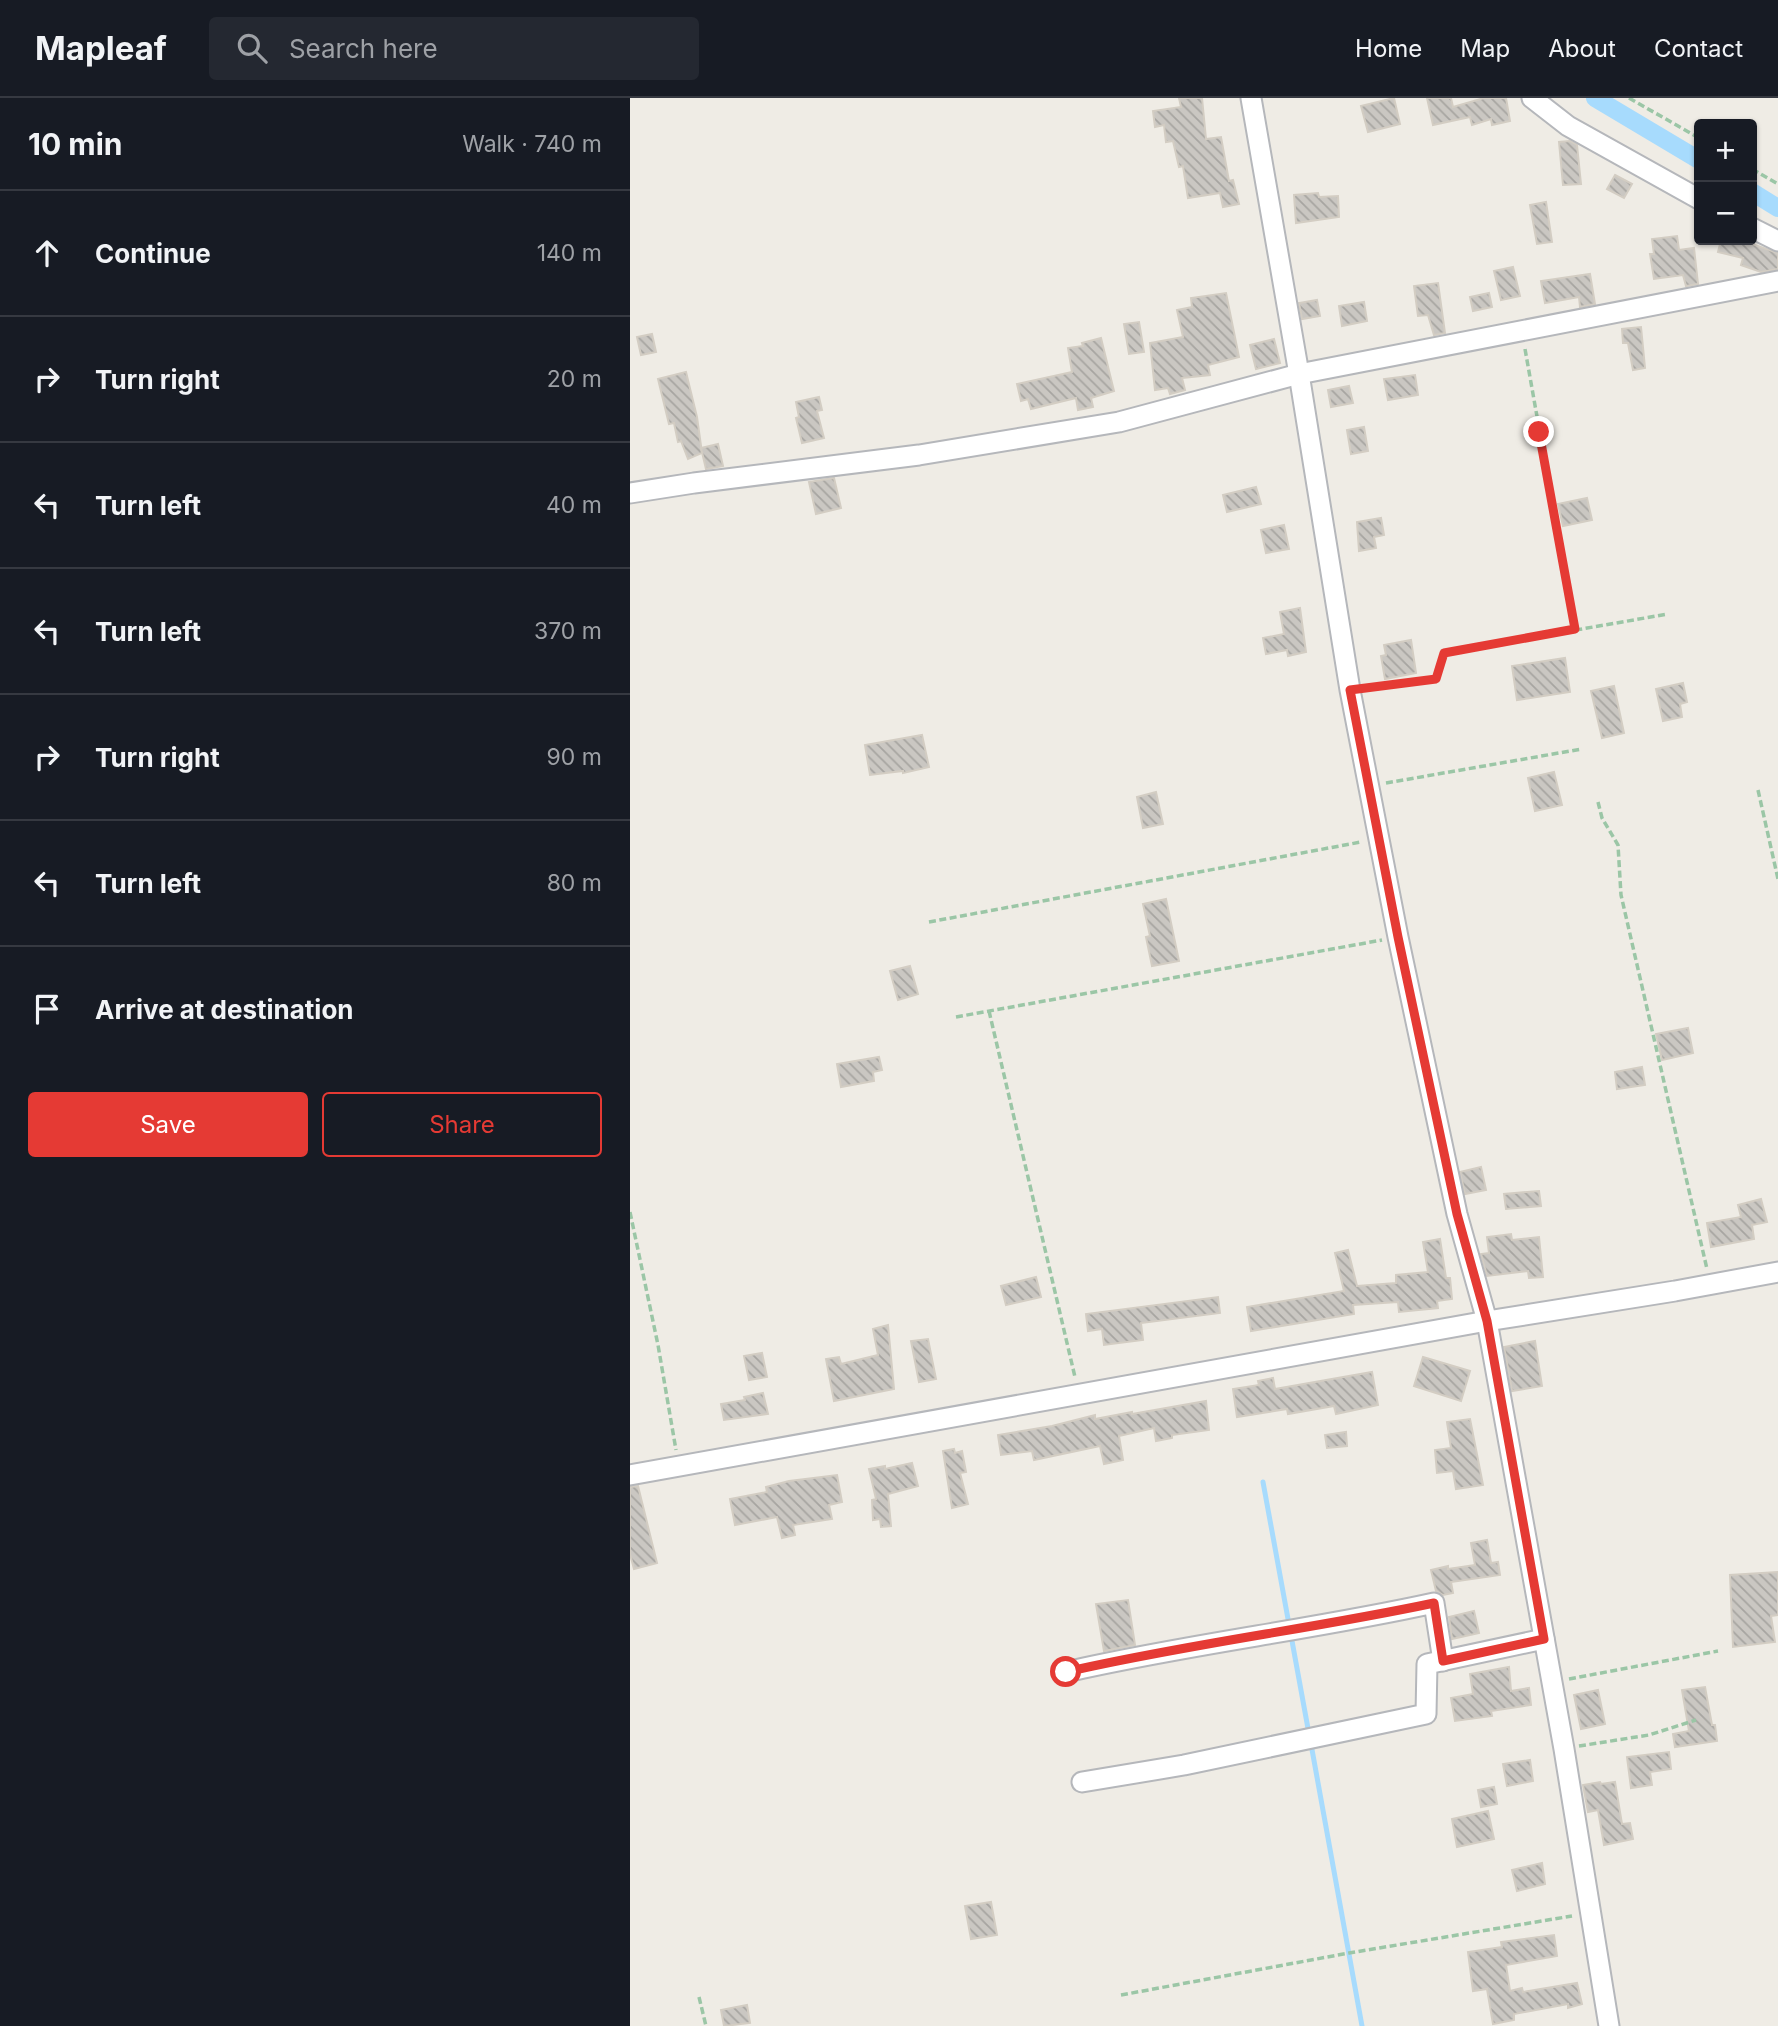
<!DOCTYPE html>
<meta charset="utf-8">
<style>
:root{--surface:#171b24;--page:#242831;--text:#f1f3f6;--muted:#9ea1a6;--line:#363941;--accent:#e53a34}
body{margin:0;font-family:Inter,sans-serif;background:var(--page);color:var(--text)}
.controls{position:absolute;right:21px;top:21px;display:grid;overflow:hidden;border-radius:7px;box-shadow:0 2px 5px #0004}
.controls button{width:63px;height:63px;display:grid;place-items:center;padding:0;border:0;border-bottom:2px solid var(--line);background:var(--surface);color:var(--text);font:35px sans-serif}
.stop{position:absolute;width:21px;height:21px;margin:-16px;border:5px solid #e53a34;border-radius:50%;background:#fff}
.stop.end{background:#e53a34;border-color:#fff;box-shadow:0 2px 7px #0008}
.list{margin:0;padding:0;list-style:none}
h2{display:flex;justify-content:space-between;align-items:center;height:91px;margin:0;padding:0 28px;font-size:30px}
h2 small{font-size:23px;font-weight:400;color:var(--muted)}
.list li{display:grid;grid-template-columns:46px 1fr auto;gap:21px;align-items:center;box-sizing:border-box;height:126px;padding:0 28px;border-top:2px solid var(--line)}
.list b{display:block;font-size:26px;white-space:nowrap}
.list em{font-size:23px;font-style:normal;color:var(--muted)}
.actions{display:flex;gap:14px;padding:21px 28px}
.actions a{flex:1;padding:16px 0;border:2px solid var(--accent);border-radius:7px;text-align:center;font-size:24px;color:var(--accent)}
.actions .main{background:var(--accent);color:#fff}
.icon{flex:none;width:38px;height:38px;fill:none;stroke:currentColor;stroke-width:2;stroke-linecap:round;stroke-linejoin:round}
.map{position:relative;flex:none;width:1148px;height:1928px;overflow:hidden}
header{display:flex;align-items:center;gap:42px;box-sizing:border-box;height:98px;padding:0 35px;background:var(--surface);border-bottom:2px solid var(--line)}
header strong{font-size:33px}
nav{display:flex;gap:38px;margin-inline-start:auto;font-size:24px}
.search{width:490px;height:63px;background:var(--page);display:flex;align-items:center;gap:18px;box-sizing:border-box;padding:0 24px;border-radius:7px;color:var(--muted);font-size:26px}
main{display:flex}
aside{flex:1;background:var(--surface)}
.map>svg:first-child{display:block}
.lines{fill:none;stroke-linecap:round;stroke-linejoin:round}
.stream{stroke:#a7dbfd;stroke-width:5}
.canal{stroke:#a7dbfd;stroke-width:18}
.building{fill:url(#building-back-hatch);stroke:#d3cdc3;stroke-width:2}
.minor-casing{stroke:#b5b7bb;stroke-width:23}
.path{stroke:#9bc6a6;stroke-width:3.5;stroke-dasharray:7 3.5;stroke-linecap:butt}
.minor{stroke:#fff;stroke-width:19}
.route{stroke:#e53a34;stroke-width:9}
</style>
<header>
<strong>Mapleaf</strong>
<div class="search"><svg class="icon" aria-label="search" viewBox="0 0 24 24"><circle cx="10" cy="10" r="6"/><path d="M15 15l6 6"/></svg>Search here</div>
<nav><a>Home</a><a>Map</a><a>About</a><a>Contact</a></nav>
</header>
<main>
<aside>
<h2>10 min<small>Walk · 740 m</small></h2>
<ul class="list">
<li><svg class="icon" aria-label="ahead" viewBox="0 0 24 24"><path d="M12 20V5M6 11l6-6 6 6"/></svg><div><b>Continue</b></div><em>140 m</em></li>
<li><svg class="icon" aria-label="right" viewBox="0 0 24 24"><path d="M7 20v-9h11M14 6l5 5-5 5"/></svg><div><b>Turn right</b></div><em>20 m</em></li>
<li><svg class="icon" aria-label="left" viewBox="0 0 24 24"><path d="M17 20v-9H6M10 6l-5 5 5 5"/></svg><div><b>Turn left</b></div><em>40 m</em></li>
<li><svg class="icon" aria-label="left" viewBox="0 0 24 24"><path d="M17 20v-9H6M10 6l-5 5 5 5"/></svg><div><b>Turn left</b></div><em>370 m</em></li>
<li><svg class="icon" aria-label="right" viewBox="0 0 24 24"><path d="M7 20v-9h11M14 6l5 5-5 5"/></svg><div><b>Turn right</b></div><em>90 m</em></li>
<li><svg class="icon" aria-label="left" viewBox="0 0 24 24"><path d="M17 20v-9H6M10 6l-5 5 5 5"/></svg><div><b>Turn left</b></div><em>80 m</em></li>
<li><svg class="icon" aria-label="arrive" viewBox="0 0 24 24"><path d="M6 21V4h12l-3 4 3 4H6"/></svg><div><b>Arrive at destination</b></div></li>
</ul>
<div class="actions"><a class="main">Save</a><a>Share</a></div>
</aside>
<div class="map">
<svg width="1148" height="1928" viewBox="0 0 1148 1928">
<defs>
<pattern id="building-back-hatch" width="6" height="6" patternUnits="userSpaceOnUse" patternTransform="scale(1.75)"><rect width="6" height="6" fill="#cac7c2"/><path d="M-1 5l2 2M0 0l6 6M5-1l2 2" fill="none" stroke="#a7a5a1"/></pattern>
</defs>
<rect width="100%" height="100%" fill="#efece5"/>
<g class="lines">
<g class="stream">
<polyline points="633,1384 679,1636"/>
<polyline points="681,1646 732,1928"/>
</g>
<g class="canal">
<polyline points="965,0 1069,62"/>
<polyline points="1122,94 1148,110"/>
</g>
</g>
<g class="building">
<polygon points="549,0 572,0 576,41 591,39 599,83 603,82 609,106 593,109 590,95 558,100 553,68 549,69 543,43 536,44 534,27 525,29 523,13 551,9"/>
<polygon points="764,0 770,26 738,34 731,8"/>
<polygon points="797,0 821,0 823,9 854,0 876,0 880,23 862,27 861,21 842,27 840,19 803,27"/>
<polygon points="940,43 947,47 951,86 933,87 929,44"/>
<polygon points="985,77 1002,86 994,100 977,91"/>
<polygon points="688,95 689,99 708,98 709,119 666,125 664,97"/>
<polygon points="916,104 922,144 907,146 900,107"/>
<polygon points="1047,138 1049,152 1064,150 1068,186 1056,188 1053,177 1024,181 1020,156 1024,156 1022,141"/>
<polygon points="1091,142 1111,142 1148,155 1148,171 1131,174 1111,167 1113,160 1088,154"/>
<polygon points="883,169 890,198 871,202 864,173"/>
<polygon points="960,176 965,206 950,209 949,199 915,205 911,183"/>
<polygon points="808,185 815,235 804,237 798,217 788,218 784,188"/>
<polygon points="596,195 609,259 578,267 580,277 552,280 555,292 540,296 538,290 525,292 520,245 553,239 547,212 562,209 561,200"/>
<polygon points="859,195 862,209 843,213 840,199"/>
<polygon points="687,202 690,218 672,221 669,205"/>
<polygon points="734,204 737,223 712,228 709,208"/>
<polygon points="509,224 514,254 499,256 494,226"/>
<polygon points="1011,229 1015,270 1003,272 998,245 993,245 992,231"/>
<polygon points="22,236 26,254 11,257 7,239"/>
<polygon points="471,240 484,293 461,300 463,309 448,312 446,300 401,311 398,301 391,303 387,286 442,274 438,250 453,248 452,245"/>
<polygon points="644,241 650,265 626,271 620,247"/>
<polygon points="56,274 67,319 72,355 58,361 51,343 48,344 44,325 39,326 28,281"/>
<polygon points="785,277 788,297 758,302 754,281"/>
<polygon points="719,288 723,305 701,309 698,292"/>
<polygon points="189,299 192,312 187,313 194,340 172,345 166,320 169,319 166,304"/>
<polygon points="734,329 738,353 721,356 717,332"/>
<polygon points="88,346 93,368 76,371 71,350"/>
<polygon points="204,380 211,410 186,416 179,384"/>
<polygon points="626,389 631,406 597,414 593,397"/>
<polygon points="957,400 962,422 933,428 928,406"/>
<polygon points="751,420 754,437 744,439 746,450 729,453 727,424"/>
<polygon points="654,427 659,451 636,455 631,432"/>
<polygon points="670,510 676,554 658,558 657,552 636,556 633,540 654,536 650,514"/>
<polygon points="781,542 786,575 755,581 751,558 756,557 754,547"/>
<polygon points="935,560 940,594 887,602 882,568"/>
<polygon points="1053,585 1057,604 1050,606 1052,619 1033,623 1026,591"/>
<polygon points="984,588 994,635 972,640 961,593"/>
<polygon points="292,637 299,669 273,675 273,673 240,677 235,647"/>
<polygon points="924,674 932,707 905,713 898,680"/>
<polygon points="526,694 533,726 513,730 507,699"/>
<polygon points="536,801 549,863 522,868 516,839 520,838 513,806"/>
<polygon points="280,868 288,896 268,902 260,873"/>
<polygon points="1058,930 1063,955 1032,962 1026,936"/>
<polygon points="249,959 252,972 243,974 244,983 211,989 207,966"/>
<polygon points="1012,969 1015,987 987,991 985,974"/>
<polygon points="851,1069 856,1092 835,1096 830,1074"/>
<polygon points="909,1093 911,1108 876,1111 874,1096"/>
<polygon points="1131,1101 1137,1124 1122,1127 1124,1141 1081,1149 1077,1125 1111,1119 1108,1107"/>
<polygon points="881,1136 882,1142 909,1139 913,1179 899,1180 898,1173 857,1178 851,1156 859,1155 857,1139"/>
<polygon points="810,1141 816,1180 820,1180 822,1201 807,1203 808,1210 769,1214 768,1204 723,1207 724,1216 621,1233 617,1209 714,1193 705,1155 718,1152 727,1188 766,1185 766,1177 798,1174 793,1144"/>
<polygon points="406,1179 411,1199 376,1207 371,1188"/>
<polygon points="588,1199 590,1215 511,1225 513,1242 474,1247 472,1231 458,1233 456,1216"/>
<polygon points="258,1227 264,1291 204,1303 196,1261 209,1259 211,1266 248,1257 243,1231"/>
<polygon points="298,1241 306,1281 289,1284 281,1243"/>
<polygon points="905,1243 912,1288 882,1293 874,1249"/>
<polygon points="132,1255 137,1279 119,1282 114,1258"/>
<polygon points="793,1259 840,1273 831,1303 784,1288"/>
<polygon points="742,1274 748,1307 706,1316 704,1308 658,1316 657,1311 607,1319 603,1291 629,1287 628,1283 643,1280 645,1291"/>
<polygon points="133,1295 138,1316 94,1322 91,1306 115,1302 114,1299"/>
<polygon points="576,1303 579,1332 542,1337 542,1340 526,1343 524,1330 489,1338 493,1362 474,1366 470,1348 404,1362 402,1353 371,1357 368,1337 422,1328 465,1317 465,1321 502,1314 502,1316"/>
<polygon points="840,1321 853,1387 826,1391 823,1373 807,1375 805,1352 821,1350 817,1324"/>
<polygon points="716,1334 717,1348 697,1350 695,1337"/>
<polygon points="324,1351 325,1355 332,1353 336,1374 330,1375 338,1406 322,1410 313,1353"/>
<polygon points="282,1365 288,1388 258,1396 261,1428 251,1429 250,1421 243,1422 242,1402 246,1401 239,1371 255,1368 255,1371"/>
<polygon points="207,1377 212,1404 199,1407 202,1421 163,1427 165,1437 152,1440 147,1419 105,1427 100,1401 137,1394 136,1389 159,1383"/>
<polygon points="8,1388 27,1465 4,1471 0,1456 0,1389"/>
<polygon points="857,1442 861,1465 868,1464 870,1477 821,1484 823,1495 813,1497 806,1493 801,1472 818,1468 818,1471 845,1467 841,1445"/>
<polygon points="1148,1474 1148,1517 1141,1518 1145,1544 1103,1549 1100,1477"/>
<polygon points="498,1502 505,1547 474,1553 466,1506"/>
<polygon points="844,1513 849,1535 822,1541 819,1519"/>
<polygon points="879,1569 881,1593 899,1590 901,1607 861,1613 862,1618 825,1623 821,1600 843,1596 840,1576"/>
<polygon points="1075,1589 1082,1627 1085,1627 1087,1643 1045,1649 1043,1636 1059,1633 1052,1592"/>
<polygon points="968,1592 975,1626 951,1631 944,1597"/>
<polygon points="1039,1654 1041,1671 1020,1674 1022,1687 1001,1690 997,1659"/>
<polygon points="900,1662 903,1683 877,1688 873,1666"/>
<polygon points="970,1684 971,1686 985,1684 992,1726 1000,1725 1003,1741 974,1747 968,1712 958,1714 953,1687"/>
<polygon points="864,1689 867,1706 851,1709 848,1692"/>
<polygon points="858,1713 864,1741 827,1749 822,1721"/>
<polygon points="912,1765 915,1786 887,1793 882,1772"/>
<polygon points="361,1804 367,1837 341,1841 335,1808"/>
<polygon points="924,1837 927,1858 876,1867 880,1893 892,1890 893,1894 947,1885 952,1906 938,1910 938,1906 884,1916 884,1922 863,1926 857,1891 843,1893 838,1854 872,1849 871,1844"/>
<polygon points="117,1907 120,1925 94,1928 91,1912"/>
</g>
<g class="lines">
<defs>
<g id="minor">
<polyline points="621,0 669,276 720,592 768,839 827,1116 857,1223 934,1651 979,1928"/>
<polyline points="902,0 938,28 1069,101"/>
<polyline points="1122,130 1148,143"/>
<polyline points="0,395 64,385 289,357 489,324 669,276 1148,183"/>
<polyline points="0,1377 857,1223 1045,1193 1148,1174"/>
<path d="M436 1574C557 1546 682 1532 804 1505L813 1563"/>
<polyline points="452,1684 554,1667 796,1616 797,1566 914,1541"/>
</g>
</defs>
<use href="#minor" class="minor-casing"/>
<g class="path">
<polyline points="999,0 1069,40"/>
<polyline points="1122,71 1148,86"/>
<polyline points="895,251 945,532"/>
<polyline points="736,590 806,581 814,555 1038,516"/>
<polyline points="756,685 952,651"/>
<polyline points="1128,692 1148,781"/>
<polyline points="968,704 972,720 988,747 991,797 1077,1171"/>
<polyline points="299,824 731,744"/>
<polyline points="359,913 445,1279"/>
<polyline points="326,919 752,842"/>
<polyline points="0,1114 28,1247 46,1352"/>
<polyline points="939,1581 1088,1553"/>
<polyline points="949,1648 1019,1637 1066,1622"/>
<polyline points="491,1897 719,1855 942,1818"/>
<polyline points="69,1899 76,1928"/>
</g>
<use href="#minor" class="minor"/>
</g>
<g class="lines">
<path class="route" d="M436 1574C557 1546 682 1531 804 1505L813 1563 914 1541 857 1223 827 1116 768 839 720 592 806 581 814 555 945 531 909 334"/>
</g>
</svg>
<div class="controls">
<button>+</button>
<button>−</button>
</div>
<div class="stop" style="left:436px;top:1574px"></div>
<div class="stop end" style="left:909px;top:334px"></div>
</div>
</main>
